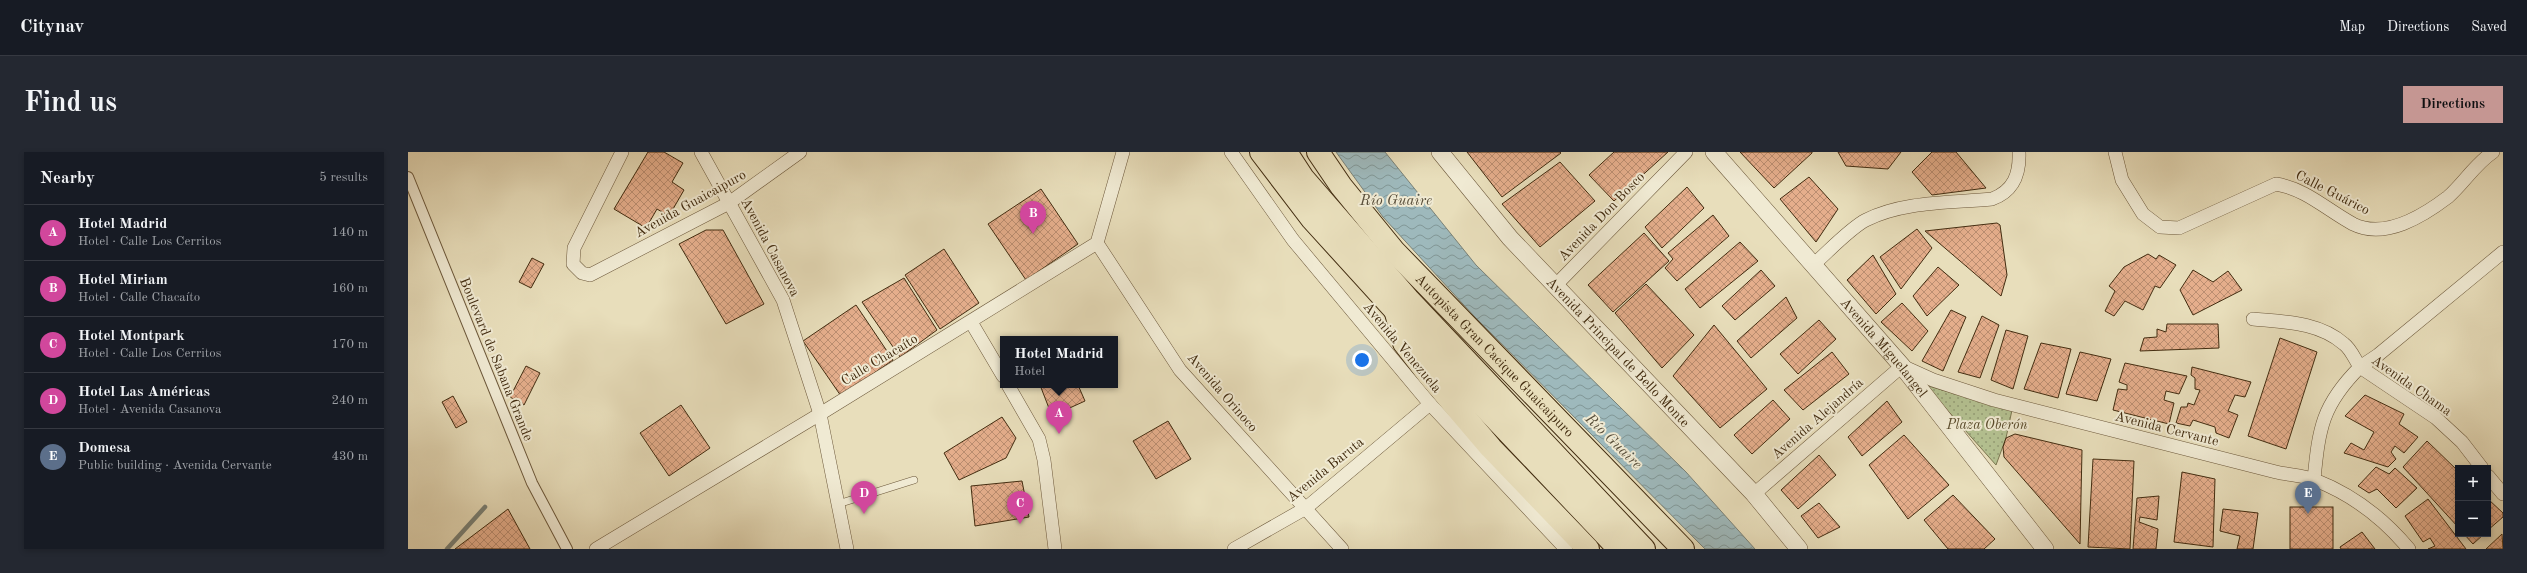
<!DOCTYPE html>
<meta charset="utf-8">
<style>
:root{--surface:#171b24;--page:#242831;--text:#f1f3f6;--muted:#9ea1a6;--line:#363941;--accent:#c59692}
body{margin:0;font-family:"Old Standard TT",serif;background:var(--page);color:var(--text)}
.controls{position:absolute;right:12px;bottom:12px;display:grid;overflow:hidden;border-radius:0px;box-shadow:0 2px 6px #0003}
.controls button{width:36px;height:36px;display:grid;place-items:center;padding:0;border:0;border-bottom:1px solid var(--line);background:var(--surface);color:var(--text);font:20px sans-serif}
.you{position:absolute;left:954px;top:208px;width:14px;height:14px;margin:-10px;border:3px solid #fff;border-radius:50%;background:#1a73e8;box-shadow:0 0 0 6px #1a73e833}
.badge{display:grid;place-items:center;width:26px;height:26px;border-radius:50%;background:var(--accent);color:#fff;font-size:13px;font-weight:700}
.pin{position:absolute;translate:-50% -33px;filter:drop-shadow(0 1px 2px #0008)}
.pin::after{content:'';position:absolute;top:21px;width:14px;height:12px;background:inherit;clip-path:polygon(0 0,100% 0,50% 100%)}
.popup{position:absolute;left:592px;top:184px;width:118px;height:52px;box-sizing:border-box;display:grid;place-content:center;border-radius:0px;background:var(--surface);filter:drop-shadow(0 1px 3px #0005);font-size:13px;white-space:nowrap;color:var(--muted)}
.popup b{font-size:15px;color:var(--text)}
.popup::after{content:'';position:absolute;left:50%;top:100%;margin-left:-8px;border:8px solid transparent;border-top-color:var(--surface)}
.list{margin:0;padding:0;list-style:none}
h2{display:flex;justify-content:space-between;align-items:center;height:52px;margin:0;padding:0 16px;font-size:17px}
h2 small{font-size:13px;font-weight:400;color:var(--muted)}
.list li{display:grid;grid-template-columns:26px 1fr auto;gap:12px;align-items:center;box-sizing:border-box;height:56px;padding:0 16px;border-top:1px solid var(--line)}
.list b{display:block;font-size:15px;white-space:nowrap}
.list p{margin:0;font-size:13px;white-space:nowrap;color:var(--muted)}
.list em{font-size:13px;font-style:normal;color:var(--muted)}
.map{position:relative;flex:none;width:2095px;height:397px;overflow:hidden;border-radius:0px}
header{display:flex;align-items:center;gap:24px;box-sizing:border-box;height:56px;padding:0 20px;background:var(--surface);border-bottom:1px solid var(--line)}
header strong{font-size:19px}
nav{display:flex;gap:22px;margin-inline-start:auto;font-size:14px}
.intro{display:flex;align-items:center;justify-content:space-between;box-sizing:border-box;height:96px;padding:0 24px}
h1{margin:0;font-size:28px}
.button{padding:10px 18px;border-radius:0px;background:var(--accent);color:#111;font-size:14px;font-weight:700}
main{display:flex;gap:24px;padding:0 24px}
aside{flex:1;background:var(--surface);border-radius:0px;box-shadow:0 2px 6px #0003}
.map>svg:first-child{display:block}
.park{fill:url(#park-dots);stroke:#7b7650}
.water{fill:url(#water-waves);stroke:#798177}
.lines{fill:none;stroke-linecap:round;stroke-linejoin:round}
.stream{stroke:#798177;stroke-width:4.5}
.building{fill:url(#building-cross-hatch);stroke:#422c10}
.service-casing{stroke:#6c583b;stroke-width:8}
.pedestrian-casing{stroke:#6c583b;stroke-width:12}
.minor-casing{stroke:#6c583b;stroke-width:14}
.tertiary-casing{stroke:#6c583b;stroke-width:18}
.motorway-casing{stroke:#422c10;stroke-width:24}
.service{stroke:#f0ead3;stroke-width:7}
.pedestrian{stroke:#f0ead3;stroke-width:10}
.minor{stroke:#f0ead3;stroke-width:13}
.tertiary{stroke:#f0ead3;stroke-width:17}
.motorway{stroke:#e8debb;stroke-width:22}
.labels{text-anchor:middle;stroke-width:4;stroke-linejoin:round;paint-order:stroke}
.street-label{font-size:14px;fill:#422c10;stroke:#f0ead3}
.park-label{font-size:14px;font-style:italic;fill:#594a2a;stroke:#f0ead3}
.water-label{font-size:15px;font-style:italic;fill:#594f3b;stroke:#f0ead3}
</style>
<header>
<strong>Citynav</strong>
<nav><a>Map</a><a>Directions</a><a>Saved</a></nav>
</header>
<div class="intro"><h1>Find us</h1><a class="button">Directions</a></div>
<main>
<aside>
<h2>Nearby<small>5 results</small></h2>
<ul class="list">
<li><span class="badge" style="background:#d1479c">A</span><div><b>Hotel Madrid</b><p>Hotel · Calle Los Cerritos</p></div><em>140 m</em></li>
<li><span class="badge" style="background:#d1479c">B</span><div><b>Hotel Miriam</b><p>Hotel · Calle Chacaíto</p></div><em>160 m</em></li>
<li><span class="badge" style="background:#d1479c">C</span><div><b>Hotel Montpark</b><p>Hotel · Calle Los Cerritos</p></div><em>170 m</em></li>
<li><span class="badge" style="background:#d1479c">D</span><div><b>Hotel Las Américas</b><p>Hotel · Avenida Casanova</p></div><em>240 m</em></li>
<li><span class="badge" style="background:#5c6f8a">E</span><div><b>Domesa</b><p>Public building · Avenida Cervante</p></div><em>430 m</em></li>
</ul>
</aside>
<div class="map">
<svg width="2095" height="397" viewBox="0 0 2095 397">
<defs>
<pattern id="park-dots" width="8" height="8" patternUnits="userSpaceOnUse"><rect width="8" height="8" fill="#b4c191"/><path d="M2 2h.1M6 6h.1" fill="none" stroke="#949d75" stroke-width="1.8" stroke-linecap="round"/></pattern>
<pattern id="water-waves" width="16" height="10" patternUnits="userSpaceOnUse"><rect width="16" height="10" fill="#9eb9bc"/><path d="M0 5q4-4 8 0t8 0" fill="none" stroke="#829797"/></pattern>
<pattern id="building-cross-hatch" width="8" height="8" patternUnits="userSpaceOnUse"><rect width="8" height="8" fill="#e5ae8c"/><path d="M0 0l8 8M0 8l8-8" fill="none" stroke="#bb8e71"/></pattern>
</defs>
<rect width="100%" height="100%" fill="#e8debb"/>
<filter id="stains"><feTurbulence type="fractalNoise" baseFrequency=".005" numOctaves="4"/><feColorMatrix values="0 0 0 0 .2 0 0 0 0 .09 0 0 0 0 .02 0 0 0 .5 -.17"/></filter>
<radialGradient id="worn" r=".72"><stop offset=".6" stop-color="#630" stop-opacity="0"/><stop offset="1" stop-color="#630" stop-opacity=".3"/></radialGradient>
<polygon class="park" points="1517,233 1604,258 1598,286 1588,313"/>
<polygon class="water" points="928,0 977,0 1068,113 1278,320 1347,397 1297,397 1066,164 975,65"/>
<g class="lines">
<polyline class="stream" points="39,397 77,355"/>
</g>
<g class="building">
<polygon points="240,0 256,0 275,11 264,30 276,38 261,64 249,57 238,76 206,57"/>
<polygon points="1059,0 1152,0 1153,1 1094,45"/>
<polygon points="1206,0 1260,0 1206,49 1181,23"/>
<polygon points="1332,0 1404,0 1404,1 1366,36"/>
<polygon points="1430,0 1493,0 1480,17 1438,14"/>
<polygon points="1524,0 1548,0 1578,36 1524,43 1504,20"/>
<polygon points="1152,10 1187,49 1132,95 1094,52"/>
<polygon points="1401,25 1430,57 1408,90 1372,47"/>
<polygon points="1279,35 1296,56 1254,96 1237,75"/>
<polygon points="633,37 670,92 618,128 580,72"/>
<polygon points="1305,63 1321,84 1269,129 1257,116 1265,107 1260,101"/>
<polygon points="1589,71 1592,73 1599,123 1593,144 1517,79"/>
<polygon points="1509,77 1524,96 1493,137 1472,105"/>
<polygon points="298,78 315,78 356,152 318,172 271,92"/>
<polygon points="1236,81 1261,109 1205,160 1180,133"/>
<polygon points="1332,90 1350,109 1292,156 1277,137"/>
<polygon points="536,97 571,151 532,177 497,123"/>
<polygon points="1740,102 1748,107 1751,103 1768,113 1752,136 1747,134 1735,158 1717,149 1706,164 1697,159 1707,139 1701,134 1716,115"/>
<polygon points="1465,103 1488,142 1468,162 1439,128"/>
<polygon points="124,106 136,112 123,136 111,130"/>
<polygon points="1530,115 1551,133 1519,164 1505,144"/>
<polygon points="1353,118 1367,134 1327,168 1314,154"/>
<polygon points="1785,118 1805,130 1820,119 1834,138 1785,163 1772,138"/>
<polygon points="496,126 529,178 492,205 454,150"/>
<polygon points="1238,132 1286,183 1254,216 1207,161"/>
<polygon points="1378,145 1389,166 1343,206 1329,189"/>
<polygon points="1494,151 1520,179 1504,199 1473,170"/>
<polygon points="448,153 485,208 433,244 395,189"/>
<polygon points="1543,158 1558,165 1535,219 1514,209"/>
<polygon points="1574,164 1591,173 1572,226 1550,220"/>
<polygon points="1411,168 1428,187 1390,222 1372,202"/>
<polygon points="1759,172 1810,172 1811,196 1732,199 1736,186 1749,185 1749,177 1758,180"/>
<polygon points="1306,173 1359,237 1312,276 1265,224"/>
<polygon points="1598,178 1620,184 1605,237 1583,228"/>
<polygon points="1872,186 1909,200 1878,297 1840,284"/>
<polygon points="1633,191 1663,197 1650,246 1616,237"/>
<polygon points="1424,200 1441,222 1395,258 1376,238"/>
<polygon points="1672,200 1703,207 1689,249 1658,242"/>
<polygon points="1717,211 1779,224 1771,242 1758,239 1756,248 1766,251 1761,272 1705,258 1710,237 1719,238 1719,233 1711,230"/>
<polygon points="118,214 132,221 116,253 102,245"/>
<polygon points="1784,215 1843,230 1837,245 1827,243 1820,259 1830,263 1821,286 1808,281 1807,275 1785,268 1782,274 1768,271 1773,255 1779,255 1780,251 1786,253 1792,238 1787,237 1787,226 1783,223"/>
<polygon points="632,233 670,233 677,249 644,264"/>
<polygon points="1957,243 1996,262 1991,272 2010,285 1996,301 1987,294 1983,300 1988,307 1980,315 1936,301 1943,291 1956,298 1966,280 1937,264"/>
<polygon points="45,244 59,270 48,276 34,250"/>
<polygon points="1365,248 1382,267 1344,302 1326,283"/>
<polygon points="1479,249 1494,270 1454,304 1440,285"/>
<polygon points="273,253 302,296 261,324 232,281"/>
<polygon points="594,265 608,286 598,306 551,328 536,301"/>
<polygon points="760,269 783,307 748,327 725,289"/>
<polygon points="1607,282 1674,298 1672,392 1596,305 1595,295 1598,286"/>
<polygon points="1496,283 1541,333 1500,367 1461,313"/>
<polygon points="2019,289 2050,319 2050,375 1995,315"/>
<polygon points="1411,303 1428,323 1390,357 1373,338"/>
<polygon points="1685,307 1726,309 1722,397 1680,395"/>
<polygon points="1968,315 1981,322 1987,316 2009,336 1988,356 1969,337 1961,341 1950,334"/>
<polygon points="1774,320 1807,327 1805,395 1766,390"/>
<polygon points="614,329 621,365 567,374 563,334"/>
<polygon points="1545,343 1587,387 1576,397 1540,397 1516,368"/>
<polygon points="1751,344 1749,368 1732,365 1731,370 1750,377 1748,397 1725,397 1729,346"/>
<polygon points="2020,347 2058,397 2020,397 2027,394 2022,386 2015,390 1997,364"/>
<polygon points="2080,347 2095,361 2095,365 2080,378"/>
<polygon points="1411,351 1432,375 1410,386 1393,364"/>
<rect x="1882" y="355" width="43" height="42"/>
<polygon points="100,357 122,397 47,397"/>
<polygon points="1815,357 1850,361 1845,397 1829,397 1832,384 1812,379"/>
<polygon points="1954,380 1967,397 1933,397 1932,395"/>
<polygon points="2056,382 2076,382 2065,392"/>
<polygon points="2094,382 2095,397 2078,397"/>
</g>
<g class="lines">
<defs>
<polyline id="service" points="430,352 506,328"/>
<polyline id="pedestrian" points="0,25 124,331 159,397"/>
<g id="minor">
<polyline points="214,0 166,96 165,112 174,121 182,123 321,51 392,0"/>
<polyline points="293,0 375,148 412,262 439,397"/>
<polyline points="823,0 885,88 1022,252 1158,397"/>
<path d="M1707 0 1714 28 1735 62 1752 75 1771 76 1868 32C1898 37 1919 58 1945 72 1977 88 2015 64 2040 45 2056 31 2067 12 2085 0"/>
<polyline points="689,91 772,218 934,397"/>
<path d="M1405 113C1419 101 1442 76 1458 68 1495 49 1543 51 1584 47 1606 39 1612 22 1611 0"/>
<polyline points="1148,133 1278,0"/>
<path d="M1845 167C1877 170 1911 170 1936 192 1943 197 1947 208 1952 215L1970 203 2095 100"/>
<polyline points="563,170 595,224"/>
<polyline points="600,233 631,287 636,308 647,397"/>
<polyline points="2080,324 2095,342"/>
<path d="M1906 327C1911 276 1914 253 1952 215L2028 266 2054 290 2074 316"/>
<path d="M1346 342 1494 214 1525 228 1586 248 1868 320C1880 323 1895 323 1907 328 1943 342 1976 367 2001 397"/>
<polyline points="188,397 412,262 689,91 715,0"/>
<polyline points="826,397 898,356 1022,252"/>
</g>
<g id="tertiary">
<path id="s1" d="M1032 0 1102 86 1346 342 1391 397"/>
<path id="s2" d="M1306 0 1494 214 1637 397"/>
</g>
<g id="motorway">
<polyline points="853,0 904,67 1045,222 1211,397"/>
<polyline points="878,0 895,26 1000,147 1236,397"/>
<path id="s3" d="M910 0 933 34 986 99 1275 397"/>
<polyline points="988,161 996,191 1020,222 1083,296 1180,397"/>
</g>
</defs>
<use href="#service" class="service-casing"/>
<use href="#pedestrian" class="pedestrian-casing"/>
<use href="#minor" class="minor-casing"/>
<use href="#tertiary" class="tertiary-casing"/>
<use href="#motorway" class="motorway-casing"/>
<use href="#service" class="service"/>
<use href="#pedestrian" class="pedestrian"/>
<use href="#minor" class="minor"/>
<use href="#tertiary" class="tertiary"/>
<use href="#motorway" class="motorway"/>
</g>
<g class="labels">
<g class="street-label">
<text transform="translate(1925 40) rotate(27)" y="5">Calle Guárico</text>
<text transform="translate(282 51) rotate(-29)" y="5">Avenida Guaicaipuro</text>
<text transform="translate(1193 64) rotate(-46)" y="5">Avenida Don Bosco</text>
<text transform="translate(363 95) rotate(62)" y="5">Avenida Casanova</text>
<text transform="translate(995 195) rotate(50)" y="5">Avenida Venezuela</text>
<text dy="5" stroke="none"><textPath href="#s2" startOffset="259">Avenida Miguelangel</textPath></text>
<text dy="5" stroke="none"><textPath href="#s1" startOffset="268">Avenida Principal de Bello Monte</textPath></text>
<text dy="5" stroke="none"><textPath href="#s3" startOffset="270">Autopista Gran Cacique Guaicaipuro</textPath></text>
<text transform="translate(89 207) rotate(68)" y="5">Boulevard de Sabana Grande</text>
<text transform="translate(471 207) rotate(-31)" y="5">Calle Chacaíto</text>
<text transform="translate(2004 233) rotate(35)" y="5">Avenida Chama</text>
<text transform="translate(815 240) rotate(49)" y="5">Avenida Orinoco</text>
<text transform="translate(1409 266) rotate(-41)" y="5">Avenida Alejandría</text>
<text transform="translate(1759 276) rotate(14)" y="5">Avenida Cervante</text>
<text transform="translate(917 317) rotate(-39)" y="5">Avenida Baruta</text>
</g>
<g class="park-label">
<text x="1579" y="277">Plaza Oberón</text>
</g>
<g class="water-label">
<text x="988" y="53">Río Guaire</text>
<text transform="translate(1206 289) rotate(44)" y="5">Río Guaire</text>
</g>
</g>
<rect width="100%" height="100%" filter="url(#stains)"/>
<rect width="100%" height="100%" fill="url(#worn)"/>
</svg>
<div class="controls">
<button>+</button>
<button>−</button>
</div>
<div class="you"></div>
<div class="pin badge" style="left:651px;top:282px;background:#d1479c">A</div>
<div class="popup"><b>Hotel Madrid</b>Hotel</div>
<div class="pin badge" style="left:625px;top:82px;background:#d1479c">B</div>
<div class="pin badge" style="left:612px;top:372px;background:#d1479c">C</div>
<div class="pin badge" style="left:456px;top:362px;background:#d1479c">D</div>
<div class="pin badge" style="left:1900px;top:362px;background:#5c6f8a">E</div>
</div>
</main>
